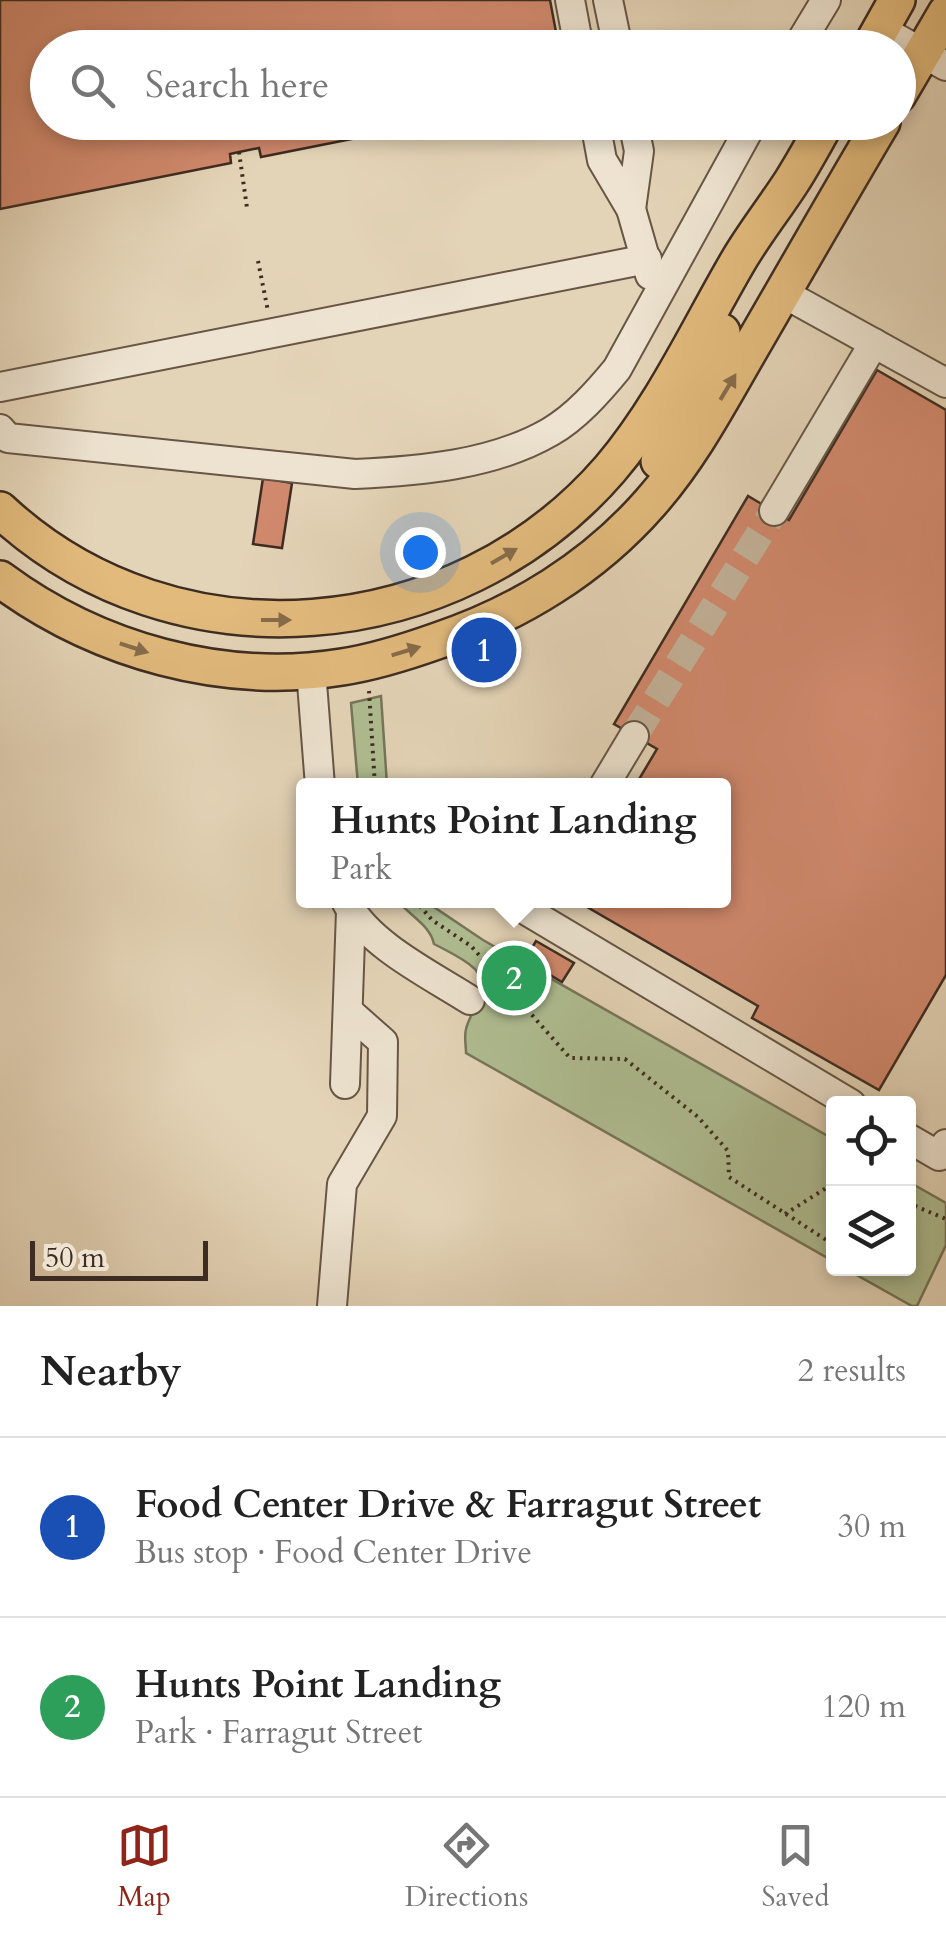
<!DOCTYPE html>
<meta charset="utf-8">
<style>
:root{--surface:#fff;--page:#f2f2f2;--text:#222;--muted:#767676;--line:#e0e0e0;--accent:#8f2418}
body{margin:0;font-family:Cardo,serif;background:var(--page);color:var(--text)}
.controls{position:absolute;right:30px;bottom:30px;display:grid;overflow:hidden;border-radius:10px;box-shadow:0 5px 15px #0003}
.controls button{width:90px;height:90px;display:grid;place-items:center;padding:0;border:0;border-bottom:2px solid var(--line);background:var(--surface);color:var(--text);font:50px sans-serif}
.scale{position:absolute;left:30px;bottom:25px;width:178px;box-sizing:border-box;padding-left:10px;border:5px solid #3d2c21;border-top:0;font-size:28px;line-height:35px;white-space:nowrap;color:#3d2c21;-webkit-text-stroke:8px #ede3d0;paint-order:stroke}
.you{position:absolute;left:420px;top:552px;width:35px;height:35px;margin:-25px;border:8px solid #fff;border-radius:50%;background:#1a73e8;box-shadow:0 0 0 15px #1a73e833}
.badge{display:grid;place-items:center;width:65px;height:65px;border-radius:50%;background:var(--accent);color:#fff;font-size:32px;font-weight:700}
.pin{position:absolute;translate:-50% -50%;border:5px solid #fff;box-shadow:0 2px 10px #0006}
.popup{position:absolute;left:296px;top:778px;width:435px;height:130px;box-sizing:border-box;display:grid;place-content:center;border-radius:10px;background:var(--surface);filter:drop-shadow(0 2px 8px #0005);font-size:32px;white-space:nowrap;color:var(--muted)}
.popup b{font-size:38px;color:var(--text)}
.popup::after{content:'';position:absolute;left:50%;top:100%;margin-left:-20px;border:20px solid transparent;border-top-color:var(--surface)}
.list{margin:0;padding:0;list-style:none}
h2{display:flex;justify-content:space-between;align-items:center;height:130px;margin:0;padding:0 40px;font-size:42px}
h2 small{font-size:32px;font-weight:400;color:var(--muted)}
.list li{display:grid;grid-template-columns:65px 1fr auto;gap:30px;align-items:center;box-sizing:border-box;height:180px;padding:0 40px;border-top:2px solid var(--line)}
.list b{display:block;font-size:38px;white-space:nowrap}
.list p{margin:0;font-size:32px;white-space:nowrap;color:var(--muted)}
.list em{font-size:32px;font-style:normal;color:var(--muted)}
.icon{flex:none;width:55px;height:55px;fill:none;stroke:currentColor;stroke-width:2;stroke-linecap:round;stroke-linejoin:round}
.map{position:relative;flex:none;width:946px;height:1306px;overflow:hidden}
.search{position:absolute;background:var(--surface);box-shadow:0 5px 15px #0003;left:30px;right:30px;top:30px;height:110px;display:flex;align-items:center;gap:25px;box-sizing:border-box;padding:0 35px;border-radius:55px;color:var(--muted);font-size:38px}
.sheet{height:490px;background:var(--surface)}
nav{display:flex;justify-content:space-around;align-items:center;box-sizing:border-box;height:140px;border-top:2px solid var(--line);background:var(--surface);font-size:28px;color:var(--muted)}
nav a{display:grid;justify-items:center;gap:5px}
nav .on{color:var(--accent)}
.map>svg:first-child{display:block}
.green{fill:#afbe92;stroke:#76755a;stroke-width:2.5}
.building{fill:#d1896d;stroke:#3d2c21;stroke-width:2.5}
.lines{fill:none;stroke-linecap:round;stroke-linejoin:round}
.minor-tunnel{stroke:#c3b299;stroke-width:28;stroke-dasharray:28 14;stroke-linecap:butt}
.minor-casing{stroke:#675646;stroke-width:32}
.major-casing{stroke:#3d2c21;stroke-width:40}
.path{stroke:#3d2c21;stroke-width:4;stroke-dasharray:2.5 5;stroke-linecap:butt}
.minor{stroke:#ede3d0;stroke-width:28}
.major{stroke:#e2ba7c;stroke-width:35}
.oneway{fill:#876c4a}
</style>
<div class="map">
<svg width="946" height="1306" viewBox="0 0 946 1306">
<rect width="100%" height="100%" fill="#e4d4b7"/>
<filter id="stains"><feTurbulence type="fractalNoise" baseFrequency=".002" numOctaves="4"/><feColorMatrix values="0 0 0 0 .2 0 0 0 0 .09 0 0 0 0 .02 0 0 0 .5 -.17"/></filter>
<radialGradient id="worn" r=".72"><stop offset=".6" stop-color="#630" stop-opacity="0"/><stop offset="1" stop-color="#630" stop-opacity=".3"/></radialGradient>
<g class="green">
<polygon points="381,696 387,785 358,785 351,703"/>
<path d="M398 901H429L434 907 483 940 833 1139V1261L466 1053C466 1045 464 1036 466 1029 472 1005 498 985 469 964 458 956 446 950 434 944 430 925 410 916 398 901Z"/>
<polygon points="909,1182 946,1203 946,1245 917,1306 912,1306 846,1269 908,1268"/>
</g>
<g class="building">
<polygon points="0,0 550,0 559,48 48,48 48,122 437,122 261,157 259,148 239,152 230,154 231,163 0,209"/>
<polygon points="877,370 946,410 946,975 879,1090 752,1018 758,1006 575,900 724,900 724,786 635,786 657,749 614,724 748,496 789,520"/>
<polygon points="263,478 292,483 282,548 253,544"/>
<polygon points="536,941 574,963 562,982 525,960"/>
</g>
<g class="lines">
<polyline class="minor-tunnel" points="634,736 774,511"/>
<defs>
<g id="minor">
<polyline points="570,0 579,48"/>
<polyline points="608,0 618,48"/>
<polyline points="880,29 946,66"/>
<polyline points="797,48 826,0"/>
<polyline points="595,122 602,160 631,209 639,151 633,122"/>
<polyline points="631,209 650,275"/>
<polyline points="783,293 946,383"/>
<polyline points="0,387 647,259"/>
<path d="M0 429 8 438 355 474C420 471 493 465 550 432 576 417 598 392 617 369L753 122"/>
<polyline points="774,511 874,343"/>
<polyline points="311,670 320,786"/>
<polyline points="604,786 634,736"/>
<polyline points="536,900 529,912 851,1104"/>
<path d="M347 903C369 945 431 975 470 1000"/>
<polyline points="345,1084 351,911"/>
<polyline points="908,1138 939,1156 946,1144"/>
<polyline points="332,1306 342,1184 382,1116 383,1042 348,1011"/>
</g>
<g id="major">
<polyline points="870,48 897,0"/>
<polyline points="898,95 946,13"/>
<polyline points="659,461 722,332"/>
<path d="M0 510C175 673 456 647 610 469 662 408 697 332 737 263 753 235 774 209 792 181 804 162 815 142 826 122"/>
<path d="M0 579C97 651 223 686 342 667 375 662 406 652 437 641 518 614 593 568 650 503 690 458 719 403 749 351 793 275 837 198 882 122"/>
</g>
</defs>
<use href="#minor" class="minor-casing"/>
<use href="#major" class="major-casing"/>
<g class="path">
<polyline points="239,152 247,208"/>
<polyline points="258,261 268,311"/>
<polyline points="369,691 375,786"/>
<polyline points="415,900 432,920 471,946 570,1058 625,1059 698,1117 728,1151 729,1177 834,1245"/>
<polyline points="908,1203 946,1219"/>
<polyline points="785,1214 834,1183"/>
</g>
<use href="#minor" class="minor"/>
<use href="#major" class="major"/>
</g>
<defs><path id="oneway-solid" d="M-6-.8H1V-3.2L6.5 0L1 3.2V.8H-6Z" transform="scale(2.5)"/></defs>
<g class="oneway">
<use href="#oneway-solid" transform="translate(728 387) rotate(-59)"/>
<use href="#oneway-solid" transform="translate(504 556) rotate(-30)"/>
<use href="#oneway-solid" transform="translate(276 620)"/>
<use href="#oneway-solid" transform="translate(134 648) rotate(18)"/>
<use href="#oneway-solid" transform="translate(406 651) rotate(-17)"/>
</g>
<rect width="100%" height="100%" filter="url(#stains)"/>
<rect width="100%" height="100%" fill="url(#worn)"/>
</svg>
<div class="controls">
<button><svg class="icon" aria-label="locate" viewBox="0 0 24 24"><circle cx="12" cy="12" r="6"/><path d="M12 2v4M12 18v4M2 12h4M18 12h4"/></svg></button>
<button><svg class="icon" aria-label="layers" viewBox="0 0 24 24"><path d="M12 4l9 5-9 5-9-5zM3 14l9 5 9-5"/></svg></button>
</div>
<div class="scale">50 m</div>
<div class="you"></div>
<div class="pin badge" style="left:484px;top:650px;background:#1a4fb4">1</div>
<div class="pin badge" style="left:514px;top:978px;background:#2e9e5b">2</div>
<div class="popup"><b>Hunts Point Landing</b>Park</div>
<div class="search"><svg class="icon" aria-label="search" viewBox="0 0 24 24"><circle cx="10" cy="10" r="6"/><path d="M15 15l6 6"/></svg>Search here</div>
</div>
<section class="sheet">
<h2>Nearby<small>2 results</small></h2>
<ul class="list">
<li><span class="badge" style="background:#1a4fb4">1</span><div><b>Food Center Drive &amp; Farragut Street</b><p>Bus stop · Food Center Drive</p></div><em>30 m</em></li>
<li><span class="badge" style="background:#2e9e5b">2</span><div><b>Hunts Point Landing</b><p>Park · Farragut Street</p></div><em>120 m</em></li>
</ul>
</section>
<nav>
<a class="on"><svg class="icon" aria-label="map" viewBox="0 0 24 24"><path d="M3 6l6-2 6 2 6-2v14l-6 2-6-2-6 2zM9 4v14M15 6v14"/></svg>Map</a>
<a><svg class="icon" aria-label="directions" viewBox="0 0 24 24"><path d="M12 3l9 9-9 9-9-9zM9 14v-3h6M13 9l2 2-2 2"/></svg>Directions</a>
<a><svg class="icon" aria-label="saved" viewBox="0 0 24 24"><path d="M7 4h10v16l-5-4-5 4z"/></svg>Saved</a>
</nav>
